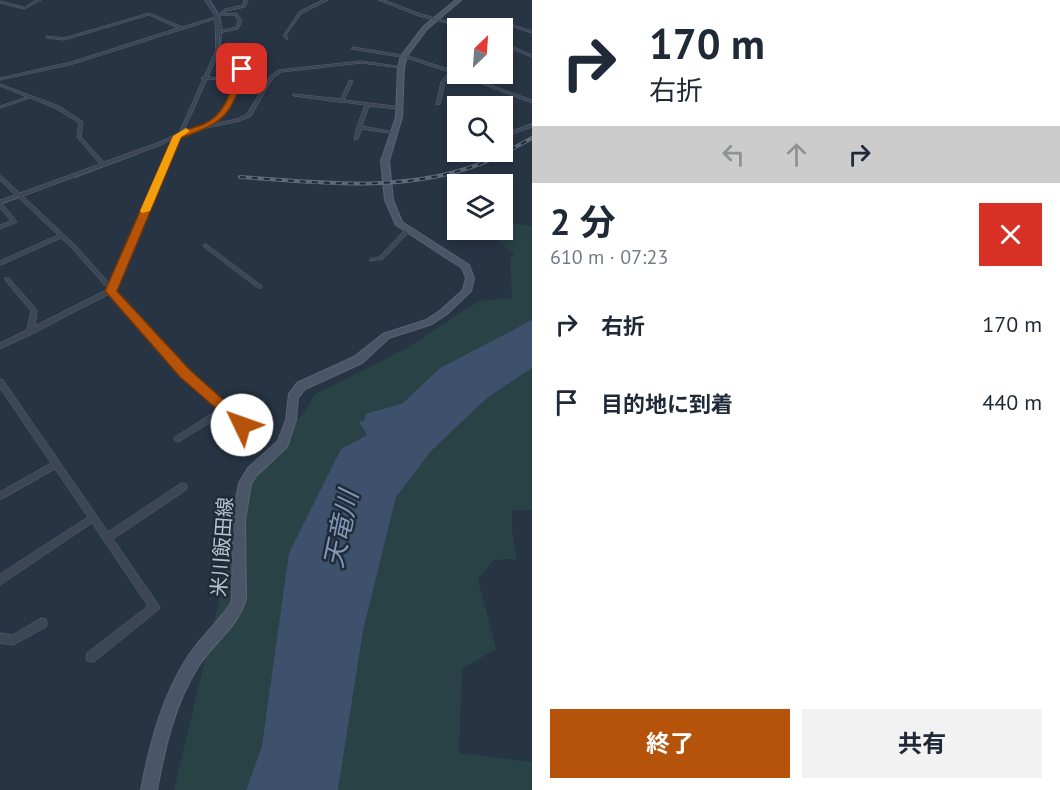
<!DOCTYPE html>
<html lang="ja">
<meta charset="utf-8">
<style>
:root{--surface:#fff;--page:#f2f2f3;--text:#1f2937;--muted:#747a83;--accent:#b45309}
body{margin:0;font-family:"PT Sans","Noto Sans JP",sans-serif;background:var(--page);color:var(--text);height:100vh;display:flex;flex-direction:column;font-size:22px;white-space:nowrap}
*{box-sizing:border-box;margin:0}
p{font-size:20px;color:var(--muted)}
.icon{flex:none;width:33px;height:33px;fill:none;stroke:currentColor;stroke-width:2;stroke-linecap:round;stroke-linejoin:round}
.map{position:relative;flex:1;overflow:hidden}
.details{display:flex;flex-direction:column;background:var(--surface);width:528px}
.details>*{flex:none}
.banner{background:#fff;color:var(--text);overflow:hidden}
.needle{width:39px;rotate:25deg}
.fabs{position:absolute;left:447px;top:18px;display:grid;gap:12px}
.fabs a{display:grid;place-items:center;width:66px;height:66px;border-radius:0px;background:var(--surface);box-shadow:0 3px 9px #0003;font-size:30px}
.pin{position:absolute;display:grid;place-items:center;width:51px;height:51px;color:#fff;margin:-26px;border-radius:12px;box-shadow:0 3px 9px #0006}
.me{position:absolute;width:66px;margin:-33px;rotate:312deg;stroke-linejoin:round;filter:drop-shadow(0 0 4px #0008)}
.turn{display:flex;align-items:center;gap:21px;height:126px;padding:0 18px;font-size:27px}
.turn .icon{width:78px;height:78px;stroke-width:2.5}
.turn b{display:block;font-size:42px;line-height:51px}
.lanes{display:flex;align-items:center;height:57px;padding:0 18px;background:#0003;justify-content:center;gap:30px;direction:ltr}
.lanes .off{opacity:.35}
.round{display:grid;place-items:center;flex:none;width:63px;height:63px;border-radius:0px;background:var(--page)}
.headline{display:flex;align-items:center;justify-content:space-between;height:102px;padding:0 18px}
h1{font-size:36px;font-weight:700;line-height:45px}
.action{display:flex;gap:12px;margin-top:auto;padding:12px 18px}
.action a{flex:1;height:69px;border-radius:0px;background:var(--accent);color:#fff;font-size:24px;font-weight:700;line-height:69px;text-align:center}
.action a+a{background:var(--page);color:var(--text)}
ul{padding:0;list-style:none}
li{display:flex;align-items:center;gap:18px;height:78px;padding:0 18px}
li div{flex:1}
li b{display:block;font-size:22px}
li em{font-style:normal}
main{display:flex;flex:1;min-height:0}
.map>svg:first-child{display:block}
.green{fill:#294245}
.water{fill:#3d516d}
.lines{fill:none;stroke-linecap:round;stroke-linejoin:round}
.stream-far1{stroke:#3d516d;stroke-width:1.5}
.stream{stroke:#3d516d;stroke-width:2}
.street-casing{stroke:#5a6471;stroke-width:1}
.secondary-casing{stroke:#5a6471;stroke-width:2}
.street{fill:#3c4654;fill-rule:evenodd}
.secondary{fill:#4a5567;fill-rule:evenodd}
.rail-casing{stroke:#5e6a7a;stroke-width:4}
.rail{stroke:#202b39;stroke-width:2;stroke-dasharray:6;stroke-linecap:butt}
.route{fill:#b45309;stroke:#753606;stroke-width:1.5}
.slow{fill:#f59e0b}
.labels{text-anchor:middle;stroke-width:5;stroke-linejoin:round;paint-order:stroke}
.street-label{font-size:20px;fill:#b9c1cd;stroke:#202b39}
.near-water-label{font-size:26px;font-style:italic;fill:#8197b4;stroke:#202b39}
</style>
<main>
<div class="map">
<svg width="532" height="790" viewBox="0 0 532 790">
<rect width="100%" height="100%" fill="#273444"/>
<path class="green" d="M503 221 532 227V320L440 368 403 403 369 415 359 422 367 435 341 449 262 746 246 790H174L221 593 225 504 305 411 314 395 407 348 478 301 512 298 510 258 515 254 494 238 464 233 463 230H502Z
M532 368V510H512V531L517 559 494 560 478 579 496 649 462 669 459 753 532 762V790H338L363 631 396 497 432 450 487 398Z"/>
<path class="water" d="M532 320V368L487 398 432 450 396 497 363 631 338 790H246L262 746 289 553 341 449 367 435 359 422 364 420 366 414 403 403 440 368Z"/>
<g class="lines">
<path class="stream-far1" d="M210 0 219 15
M220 17 222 30
M219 51 222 32"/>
<path class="stream" d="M191 114 199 95
M75 177 136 154
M3 203 17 198"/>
<defs>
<path id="street" d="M37 0H41L24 9 0 3V1L24 7Z
M205 0H209L218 15 225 9 243 5 244 0H248L245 7 227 11 223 14 237 13 242 21 238 29 219 33 220 50 208 77 221 78 225 68 227 67 242 68 244 69 231 105 213 124 237 119 247 114 270 76 279 70 361 61 403 67 401 68 361 63 281 72 273 78 251 116 240 121 187 132 182 134 114 289 188 372 228 407 246 425 245 427 242 428 239 427 224 414 178 442 175 441 174 439 175 437 219 409 182 376 111 293 32 334 0 349V343L27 330 31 311 5 280V278H9L36 309 37 311 35 326 108 289 72 248 61 238 3 264 0 265V261L58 235 18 197 2 203 17 222 0 229V225L11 221 0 208V200L15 195 0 180V175L20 193 100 164 77 137 79 123 55 108 30 98 0 108V106L27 97 0 86V84L59 106 83 122 81 137 104 162 157 143 179 133 203 79 201 78 204 77 216 50 215 19 73 64 0 80V78L71 62 178 28 149 15 64 40 47 38 46 36 64 38 149 13 182 27 215 17ZM221 15H235L238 21 236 27 219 31V17ZM228 69 240 70 227 105 208 123V125L184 130 207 79 223 80ZM176 137 110 284 76 246 23 196 161 145Z
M323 0H328L301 14 286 35 288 39H286L283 36 299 12Z
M379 0H384L421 14 471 28H467L419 16Z
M498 20 532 31V33L498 22 482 28H478Z
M502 42 532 55V57L502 45Z
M353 47 408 56 458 72V74H460L532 100V103L453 73 445 82 440 104 436 105 441 82 449 72 407 58 352 49Z
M350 80 353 81 344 100 402 107V108L400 109 369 106 362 126 394 132H396V134L362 129 358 139 354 140 357 127 365 105 343 102 341 103 339 102 294 96 292 95 294 94 340 99Z
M532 124V127L502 138V135Z
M408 228 410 229V231L383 259 370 261V259L379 257 406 229Z
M206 244 262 286V288H258L204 247 203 246Z
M0 379 3 380 108 532 180 484 183 483 186 484 187 487 186 490 113 539 160 607 158 610 95 661 91 662 87 661 86 657 87 653 148 606 92 523 0 585V574L88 517 55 469 0 500V492L51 463 0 388Z
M42 618 46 619 47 623 46 627 13 645 0 643V633L12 635Z"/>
<path id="secondary" d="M456 0H461L427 29 407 56 404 67 402 117 389 161 393 200 402 222 469 265 474 278 471 291 447 314 432 324 389 338 362 363 305 389 298 398 296 420 287 447 256 476 251 484 245 520 246 599C238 627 213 643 198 667 174 705 165 747 157 790H141C150 743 162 696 189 655 201 637 217 623 230 605L232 599 233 520 239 483 248 468 278 441 286 420 289 394 297 383 354 357 383 334 426 320 441 310 463 290 466 278 462 268 396 225 385 200 381 161 396 117 398 67 401 56 423 27Z"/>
</defs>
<use href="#street" class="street-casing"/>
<use href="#secondary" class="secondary-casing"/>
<use href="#street" class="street"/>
<use href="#secondary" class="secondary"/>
<defs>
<path id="rail" d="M240 177C314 182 393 192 465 169 489 162 510 150 532 138"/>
</defs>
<use href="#rail" class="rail-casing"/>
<use href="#rail" class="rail"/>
</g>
<path class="route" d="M242 67 246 69C230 115 228 121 181 138L117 291 190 370 247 421V429L242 431 180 377 105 291 173 136C182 130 194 128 204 124 226 114 231 90 238 69Z"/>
<path class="slow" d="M186 128 190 131 181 137 150 211 142 213 140 211 173 136Z"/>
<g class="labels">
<g class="street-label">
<text transform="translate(222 547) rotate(-86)" y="7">米川飯田線</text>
</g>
<g class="near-water-label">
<text transform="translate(341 529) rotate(-78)" y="9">天竜川</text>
</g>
</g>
</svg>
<div class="fabs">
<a><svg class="needle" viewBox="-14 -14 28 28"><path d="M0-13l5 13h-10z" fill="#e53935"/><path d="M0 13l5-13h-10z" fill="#747a83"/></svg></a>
<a><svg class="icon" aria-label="search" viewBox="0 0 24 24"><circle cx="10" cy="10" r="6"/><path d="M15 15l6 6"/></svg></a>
<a><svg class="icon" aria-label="layers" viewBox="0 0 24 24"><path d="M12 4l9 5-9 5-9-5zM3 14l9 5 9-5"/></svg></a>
</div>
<div class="pin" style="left:242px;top:69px;background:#d93025"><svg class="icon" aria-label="arrive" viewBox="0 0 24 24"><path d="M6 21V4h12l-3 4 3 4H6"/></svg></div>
<svg class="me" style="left:242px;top:425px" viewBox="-20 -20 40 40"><circle r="19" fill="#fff"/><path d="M0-13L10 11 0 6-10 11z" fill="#b45309"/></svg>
</div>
<section class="details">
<div class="banner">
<div class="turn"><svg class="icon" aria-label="right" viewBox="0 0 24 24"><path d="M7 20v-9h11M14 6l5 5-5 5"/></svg><div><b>170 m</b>右折</div></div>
<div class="lanes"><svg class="icon off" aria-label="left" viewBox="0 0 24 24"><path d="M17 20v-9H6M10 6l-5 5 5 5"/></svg><svg class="icon off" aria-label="ahead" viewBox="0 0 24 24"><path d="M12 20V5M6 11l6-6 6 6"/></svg><svg class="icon" aria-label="right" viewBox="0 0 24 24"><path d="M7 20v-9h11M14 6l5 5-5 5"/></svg></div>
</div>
<div class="headline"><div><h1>2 分</h1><p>610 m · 07:23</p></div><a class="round" style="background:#d93025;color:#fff"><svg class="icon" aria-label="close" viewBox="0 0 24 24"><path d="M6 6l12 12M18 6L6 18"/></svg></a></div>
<ul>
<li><svg class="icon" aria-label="right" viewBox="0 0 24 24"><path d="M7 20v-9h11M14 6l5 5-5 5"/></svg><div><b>右折</b></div><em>170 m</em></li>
<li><svg class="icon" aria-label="arrive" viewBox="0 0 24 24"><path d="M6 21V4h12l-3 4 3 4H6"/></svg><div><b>目的地に到着</b></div><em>440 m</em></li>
</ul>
<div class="action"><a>終了</a><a>共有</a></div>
</section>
</main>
